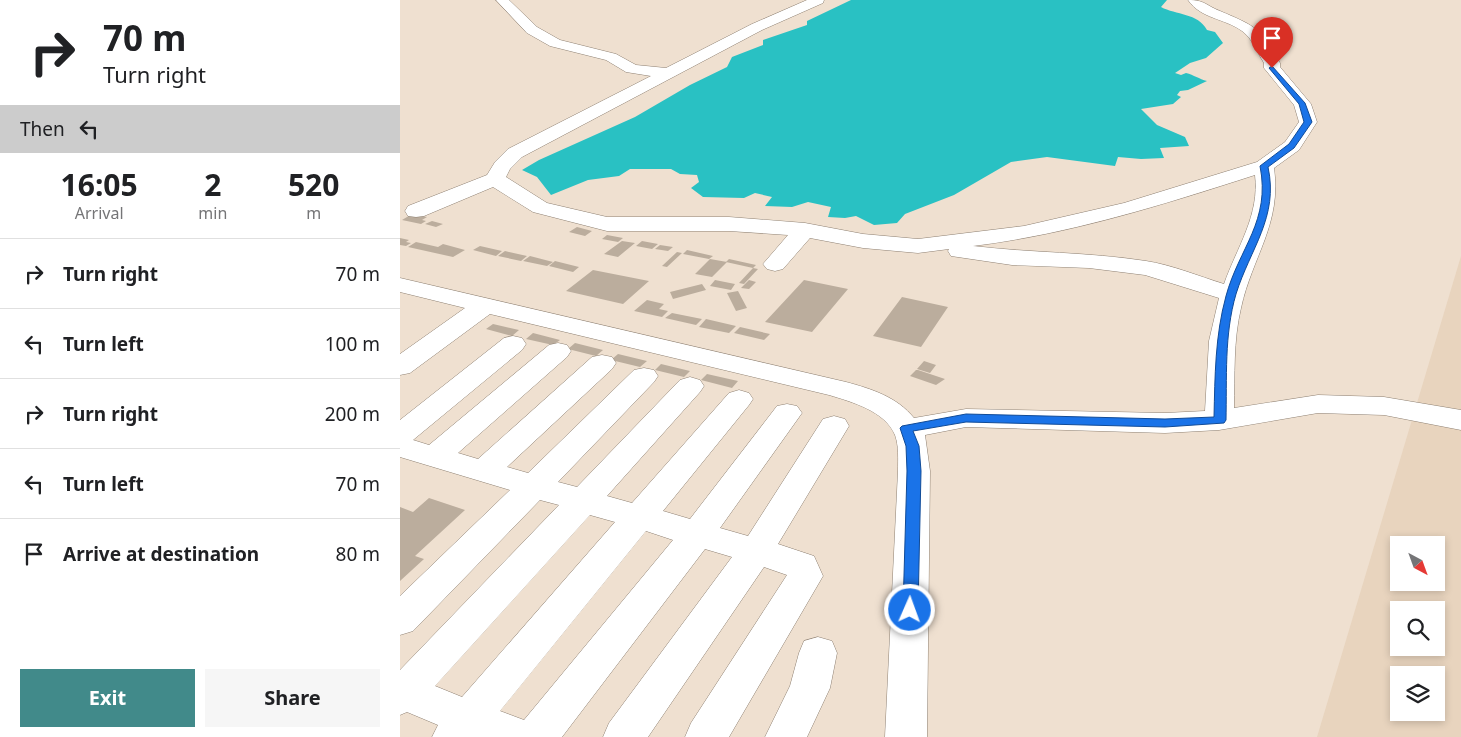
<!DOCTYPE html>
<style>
:root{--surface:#fff;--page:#f6f6f6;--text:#202124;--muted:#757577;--line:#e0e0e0;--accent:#418a8a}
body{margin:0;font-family:"Noto Sans",sans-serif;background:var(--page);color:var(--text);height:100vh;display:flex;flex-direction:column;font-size:19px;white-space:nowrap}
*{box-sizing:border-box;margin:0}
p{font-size:16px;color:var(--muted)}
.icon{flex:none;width:28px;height:28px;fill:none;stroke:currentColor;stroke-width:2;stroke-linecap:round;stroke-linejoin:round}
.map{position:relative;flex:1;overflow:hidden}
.side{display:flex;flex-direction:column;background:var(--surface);width:400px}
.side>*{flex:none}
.top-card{background:#fff;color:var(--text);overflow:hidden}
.needle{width:32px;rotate:139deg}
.fabs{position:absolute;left:990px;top:536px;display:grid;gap:10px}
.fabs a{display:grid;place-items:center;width:55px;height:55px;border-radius:0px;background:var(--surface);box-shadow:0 2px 8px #0003;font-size:25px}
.pin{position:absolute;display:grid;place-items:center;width:42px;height:42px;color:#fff;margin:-51px -21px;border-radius:50% 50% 50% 0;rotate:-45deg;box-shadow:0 0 5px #0007}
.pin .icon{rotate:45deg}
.me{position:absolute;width:55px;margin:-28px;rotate:2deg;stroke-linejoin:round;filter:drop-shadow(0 0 4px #0008)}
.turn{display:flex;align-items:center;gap:18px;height:105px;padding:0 20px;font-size:22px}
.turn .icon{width:65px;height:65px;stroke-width:2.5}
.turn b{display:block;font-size:35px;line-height:42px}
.then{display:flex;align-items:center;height:48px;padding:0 20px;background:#0003;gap:10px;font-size:19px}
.eta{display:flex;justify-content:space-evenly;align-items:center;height:85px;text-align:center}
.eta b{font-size:30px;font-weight:700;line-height:35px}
.primary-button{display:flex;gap:10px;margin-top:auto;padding:10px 20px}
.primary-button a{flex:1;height:58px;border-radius:0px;background:var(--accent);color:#fff;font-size:20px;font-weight:700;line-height:58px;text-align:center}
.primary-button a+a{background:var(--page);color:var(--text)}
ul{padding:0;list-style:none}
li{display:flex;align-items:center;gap:15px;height:70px;padding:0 20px;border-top:1px solid var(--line)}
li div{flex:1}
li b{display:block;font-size:19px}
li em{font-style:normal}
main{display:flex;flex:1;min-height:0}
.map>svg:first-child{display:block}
.built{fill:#e8d4be;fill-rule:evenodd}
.water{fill:#29c1c3}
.building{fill:#bbad9d}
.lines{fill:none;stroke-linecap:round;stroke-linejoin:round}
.minor-casing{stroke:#8e8072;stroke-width:1}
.minor{fill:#fff;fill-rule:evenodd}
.route{fill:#1a73e8;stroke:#114b97}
</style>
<main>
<section class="side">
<div class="top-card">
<div class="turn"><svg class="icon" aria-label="right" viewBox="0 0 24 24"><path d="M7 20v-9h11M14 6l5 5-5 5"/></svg><div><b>70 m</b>Turn right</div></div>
<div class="then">Then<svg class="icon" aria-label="left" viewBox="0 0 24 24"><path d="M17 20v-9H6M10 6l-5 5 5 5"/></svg></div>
</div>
<div class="eta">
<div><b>16:05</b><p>Arrival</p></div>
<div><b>2</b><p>min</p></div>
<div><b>520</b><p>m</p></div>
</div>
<ul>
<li><svg class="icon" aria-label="right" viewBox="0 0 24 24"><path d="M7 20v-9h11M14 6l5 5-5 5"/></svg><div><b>Turn right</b></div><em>70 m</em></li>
<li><svg class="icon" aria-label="left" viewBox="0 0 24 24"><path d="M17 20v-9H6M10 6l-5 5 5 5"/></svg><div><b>Turn left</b></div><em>100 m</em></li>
<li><svg class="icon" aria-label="right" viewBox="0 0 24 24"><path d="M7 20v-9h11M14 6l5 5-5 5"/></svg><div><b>Turn right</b></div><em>200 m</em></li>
<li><svg class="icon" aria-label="left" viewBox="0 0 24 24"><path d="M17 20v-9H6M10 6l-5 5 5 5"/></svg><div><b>Turn left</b></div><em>70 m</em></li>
<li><svg class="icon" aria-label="arrive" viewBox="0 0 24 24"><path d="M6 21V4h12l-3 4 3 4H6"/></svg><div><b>Arrive at destination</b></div><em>80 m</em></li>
</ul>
<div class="primary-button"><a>Exit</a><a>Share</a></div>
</section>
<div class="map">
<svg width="1061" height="737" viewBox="0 0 1061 737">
<rect width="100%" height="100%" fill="#efe0d0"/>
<path class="built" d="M1061 256V737H917ZM999 545H1036V582H999ZM999 610H1036V648H999ZM999 675H1036V712H999Z"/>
<path class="water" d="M451 0H767L761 7C776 15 798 13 807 30L815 32 823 43 806 58 790 63 775 73 781 75 786 73C794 75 799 79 807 81L788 90 780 91 777 95 781 97 773 104 741 109 757 125 785 137 789 146 760 148 764 158 741 159 718 157 715 166 647 157 611 162 554 195 505 214 497 223 474 225 456 216 445 218 428 217 431 207 408 202 392 207 365 206 372 197 355 193 344 198 303 197 291 188 299 182 297 175 280 174 271 169H230L219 176 188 180 151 195 137 177 122 170 139 160 235 117 290 85 327 67 332 57 363 45V40L407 25V21Z"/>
<path class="building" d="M12 214 27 217 22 220 26 221 21 224 2 220Z
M32 221 43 224 36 227 25 224Z
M177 227 192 231 185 236 169 232Z
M207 235 223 238 218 242 202 239Z
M0 238 9 240 6 242 11 243 6 246 0 245Z
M222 241 235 243 218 257 204 254Z
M242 241 258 244 252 249 236 246Z
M16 242 38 247 43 244 65 250 53 257 8 247Z
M260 245 273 247 268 251 255 249Z
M80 246 102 251 96 256 73 250Z
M287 250 313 256 309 259 283 254Z
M105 251 127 256 121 261 98 256Z
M277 252 282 253 267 267 262 266Z
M130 256 153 262 147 266 123 261Z
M310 259 327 262 312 277 295 274Z
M329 259 356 265 353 268 326 262Z
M155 261 179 267 173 272 149 266Z
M353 268 358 269 344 284 339 283Z
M193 270 249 281 223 304 166 291Z
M315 280 335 284 331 290 310 286Z
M349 280 356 282 349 289 341 288Z
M404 280 448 289 412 332 365 322Z
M302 284 306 290 273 299 270 292Z
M338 291 347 308 336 311 327 293Z
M502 297 548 307 521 347 473 336Z
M247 300 264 304 259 309 268 311 262 317 234 311Z
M272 313 302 319 296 325 265 318Z
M306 319 336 326 329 333 299 327Z
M93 324 119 330 112 336 86 329Z
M340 327 370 334 364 340 334 333Z
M133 333 160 340 153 345 126 339Z
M175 343 203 350 196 356 168 349Z
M218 354 247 361 240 367 211 360Z
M524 361 536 365 530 373 517 369Z
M261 364 290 371 284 377 255 370Z
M516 370H518L545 379 536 385 510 376Z
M307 374 338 381 332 388 301 380Z
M29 498 65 510 15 556 24 559 0 581V507L13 512Z"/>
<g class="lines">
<defs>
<path id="minor" d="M96 0H109L137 27 160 40 216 54 236 65 266 68 352 24 407 0H424L423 3 362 30 122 157 110 169 106 177 147 203 207 217H329L405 223 463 234 518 239 624 226 724 203 857 162 885 142 899 122 894 105 864 68V63C857 52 853 39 842 31 824 18 801 19 788 0 805 0 805 5 820 11 860 28 857 27 880 63V67L911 104 917 122 899 150 874 168C882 224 852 257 841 308 833 341 835 375 834 408L918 395 984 397 1061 410V430L984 415 918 413 819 430 765 433 566 427 525 435 530 471 527 737H485L498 471C498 459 499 446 495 435 485 411 452 402 429 395L90 314 10 373 0 375V354L65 308 0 292V278L446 382C472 389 497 397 514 418L566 409 765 413 805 411 809 341 819 298 745 275 689 268 612 265 551 256 548 251 549 249 518 253 463 248 410 238 383 269 375 271 367 269 363 264 388 235 329 231H207L133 212 93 187 24 216 16 217 8 216 5 211 8 206 87 175 95 162 108 149 251 76 226 72 206 60 150 46 127 33ZM855 175C860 215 837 247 824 284 798 276 772 265 746 261 688 252 631 253 573 246 670 234 762 205 855 175Z
M113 336 122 338 126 344 122 350 13 440 29 445 149 345 158 343 167 345 171 351 167 357 58 453 78 459 192 357 202 355 212 357 216 363 212 369 107 467 128 473 234 370 244 368 254 370 258 376 254 382 158 482 177 487 280 380 290 377 300 380 304 386 300 392 207 496 232 503 329 393 339 390 349 393 353 399 349 405 263 511 290 519 377 406 387 404 397 406 402 413 320 528 348 536 423 419 434 416 445 419 449 426 378 544 414 556 423 576 329 737H285L291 723 387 575 364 567 248 737H203L209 723 332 557 305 549 162 737H32L38 725 7 712 0 715V670L159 505 140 500 13 631 0 635V596L110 490 0 457V420L104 338ZM190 515 215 522 62 697 35 686ZM246 531 273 540 124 720 100 711Z
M418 637 432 641 437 653 430 688 407 737H365L390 686 399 653 404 641Z"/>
</defs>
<use href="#minor" class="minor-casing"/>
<use href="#minor" class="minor"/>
</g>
<path class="route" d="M872 66 905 103 912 122 894 148 868 167C879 217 850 249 836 294 824 335 827 378 826 420L824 423 765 427 566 422 513 431 519 446 521 471 518 610 516 614 510 616 505 614 503 610 507 471 506 446 500 428 502 426 566 414 765 419 814 417C815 376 815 336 826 296 839 248 871 221 860 166L889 144 904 122 899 104 869 68Z"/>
</svg>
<div class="fabs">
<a><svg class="needle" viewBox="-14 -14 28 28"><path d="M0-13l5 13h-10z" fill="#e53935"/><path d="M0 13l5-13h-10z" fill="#757577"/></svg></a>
<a><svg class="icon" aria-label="search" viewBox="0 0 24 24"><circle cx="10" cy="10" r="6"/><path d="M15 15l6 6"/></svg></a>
<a><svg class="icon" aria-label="layers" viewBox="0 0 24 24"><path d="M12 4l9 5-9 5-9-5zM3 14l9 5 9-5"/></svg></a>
</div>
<div class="pin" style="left:872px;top:68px;background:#d93025"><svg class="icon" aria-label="arrive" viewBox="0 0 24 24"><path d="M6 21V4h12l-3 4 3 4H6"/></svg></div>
<svg class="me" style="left:510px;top:610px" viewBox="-20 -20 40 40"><circle r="17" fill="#1a73e8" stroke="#fff" stroke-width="3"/><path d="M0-11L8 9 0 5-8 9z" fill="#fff"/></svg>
</div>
</main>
